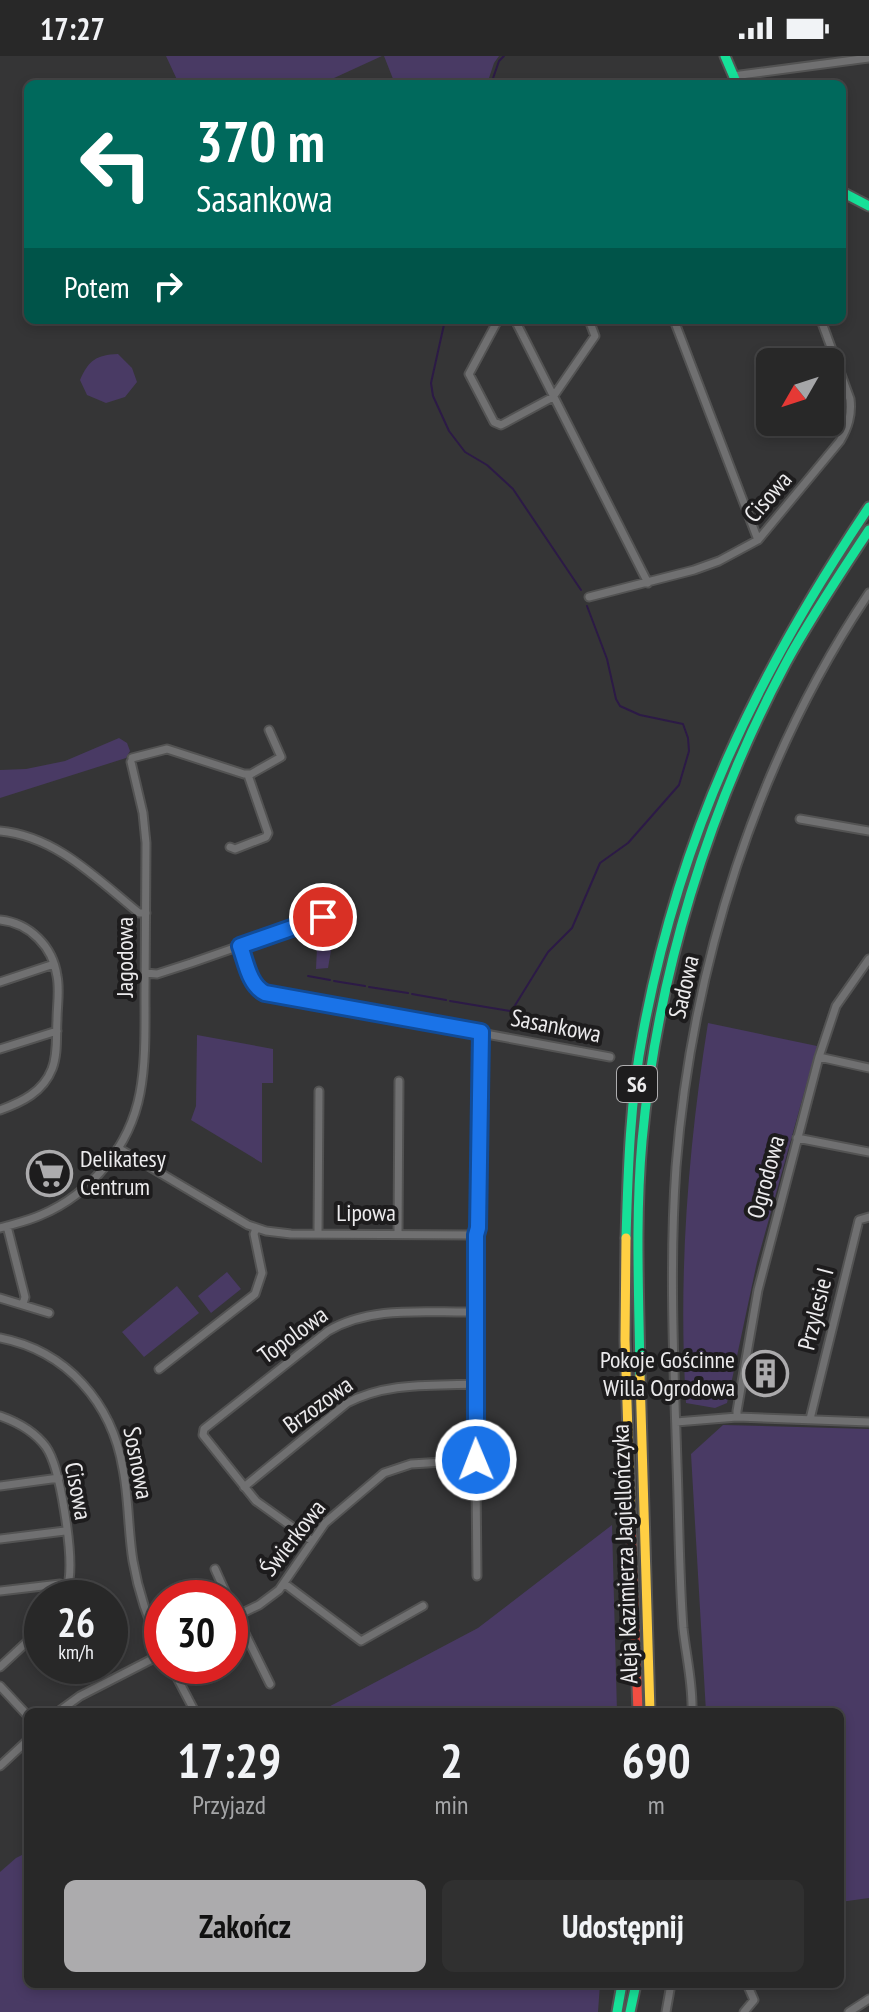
<!DOCTYPE html>
<html lang="pl">
<meta charset="utf-8">
<style>
:root{--surface:#282828;--page:#303030;--text:#f1f3f6;--muted:#a5a6a8;--line:#444445;--accent:#acabad}
body{margin:0;font-family:"PT Sans Narrow",sans-serif;background:var(--page);color:var(--text);height:100vh;display:flex;flex-direction:column;font-size:30px;white-space:nowrap}
*{box-sizing:border-box;margin:0}
p{font-size:26px;color:var(--muted)}
.icon{flex:none;width:44px;height:44px;fill:none;stroke:currentColor;stroke-width:2;stroke-linecap:round;stroke-linejoin:round}
.map{position:relative;flex:1;overflow:hidden}
.sheet{position:absolute;left:24px;top:1652px;width:820px;height:280px;display:flex;flex-direction:column;background:var(--surface);border-radius:12px;box-shadow:0 4px 12px #0003,0 0 0 2px var(--line)}
.sheet>*{flex:none}
.top-card{position:absolute;left:24px;top:24px;width:822px;height:244px;border-radius:12px;box-shadow:0 4px 12px #0003,0 0 0 2px var(--line);background:#00695c;color:#fff;overflow:hidden}
.needle{width:52px;rotate:231deg}
.tools{position:absolute;left:756px;top:292px;display:grid;gap:16px}
.tools a{display:grid;place-items:center;width:88px;height:88px;border-radius:12px;background:var(--surface);box-shadow:0 4px 12px #0003,0 0 0 2px var(--line);font-size:40px}
.speed{position:absolute;left:24px;top:1524px;display:flex;gap:16px;font-size:40px;font-weight:700;text-align:center}
.speed>*{display:grid;place-content:center;width:104px;height:104px;border-radius:50%;background:var(--surface);box-shadow:0 4px 12px #0003,0 0 0 2px var(--line);line-height:1}
.speed small{font-size:20px;font-weight:400}
.speed .limit{border:12px solid #d22;background:#fff;color:#111}
.pin{position:absolute;display:grid;place-items:center;width:68px;height:68px;color:#fff;margin:-34px;border:4px solid #fff;border-radius:50%;box-shadow:0 2px 8px #0007}
.me{position:absolute;width:88px;margin:-44px;rotate:359deg;stroke-linejoin:round;filter:drop-shadow(0 0 6px #0008)}
.turn{display:flex;align-items:center;gap:28px;height:168px;padding:0 40px;font-size:36px}
.turn .icon{width:104px;height:104px;stroke-width:2.5}
.turn b{display:block;font-size:56px;line-height:68px}
.then{display:flex;align-items:center;height:76px;padding:0 40px;background:#0003;gap:16px;font-size:30px}
.eta{display:flex;justify-content:space-evenly;align-items:center;height:136px;text-align:center}
.eta b{font-size:48px;font-weight:700;line-height:56px}
.cta{display:flex;gap:16px;margin-top:auto;padding:16px 40px}
.cta a{flex:1;height:92px;border-radius:12px;background:var(--accent);color:#111;font-size:32px;font-weight:700;line-height:92px;text-align:center}
.cta a+a{background:var(--page);color:var(--text)}
.status{display:flex;justify-content:space-between;align-items:center;height:56px;padding:0 40px;background:var(--surface);direction:ltr}
.status svg{height:22px;fill:currentColor}
.map>svg:first-child{display:block}
.green{fill:#493a64}
.lines{fill:none;stroke-linecap:round;stroke-linejoin:round}
.stream{stroke:#2c1a46;stroke-width:2}
.street-casing{stroke:#535353;stroke-width:11}
.fast-casing{stroke:#535353;stroke-width:13}
.slow-casing{stroke:#535353;stroke-width:13}
.jam-casing{stroke:#535353;stroke-width:13}
.street{stroke:#707071;stroke-width:7}
.fast{stroke:#16e098;stroke-width:9}
.slow{stroke:#ffcf43;stroke-width:9}
.jam{stroke:#f24e42;stroke-width:9}
.route-casing{stroke:#114b97;stroke-width:20}
.route{stroke:#1a73e8;stroke-width:14}
.labels{text-anchor:middle;stroke-width:8;stroke-linejoin:round;paint-order:stroke}
.shield{fill:#1d1c1d;stroke:#aeadaf;stroke-width:2}
.shield-label{font-size:22px;font-weight:bold;fill:#ecebed}
.street-label{font-size:24px;fill:#ecebed;stroke:#1d1c1d}
.poi-label{font-size:24px;fill:#ecebed;stroke:#1d1c1d;text-anchor:start}
</style>
<div class="status"><b>17:27</b><svg viewBox="0 0 49 12"><path d="M0 12V9h3v3zM5 12V6h3v6zM10 12V3h3v9zM15 12V0h3v12zM26 1h20v11H26zM47 4h2v5h-2z"/></svg></div>
<div class="map">
<svg width="869" height="1956" viewBox="0 0 869 1956">
<rect width="100%" height="100%" fill="#353536"/>
<path class="green" d="M166 0H382L321 28H179Z
M384 0H499L494 7 487 28H395Z
M118 298 132 312 137 326 125 341 106 347 87 339 80 324C89 304 96 299 118 298Z
M119 682 127 687 130 695 126 702 0 742V714L26 713 65 705Z
M312 880 333 883 328 912 316 913 317 892Z
M708 967 817 990 757 1206 727 1347 715 1352 686 1347C678 1221 688 1092 708 967Z
M197 979 273 993V1027H262V1107L191 1064 196 1050Z
M227 1216 241 1233 211 1257 198 1240Z
M177 1230 199 1257 144 1301 122 1276Z
M723 1369 869 1373V1842L840 1846V1656H706L691 1398Z
M612 1469 617 1656H319L478 1572Z
M28 1796V1928H600L598 1956H0V1816L16 1802Z"/>
<g class="lines">
<path class="stream" d="M491 28 499 5 504 0
M445 264 431 327 433 340 449 375 465 396 487 409 513 433 581 534
M308 920 330 924
M334 925 365 930
M369 931 408 937
M412 938 446 944
M450 945 510 955 514 951 548 896 572 872 600 807 628 787 679 729 689 695 688 682 683 668 640 659 620 650 616 643 607 603 587 550"/>
<defs>
<path id="street" d="M733 20 869 2
M498 264 469 318 494 366 501 369 553 341 595 280 589 264
M515 264 648 527
M674 264 758 484
M589 541 694 514 719 505 758 484 840 385C848 371 852 359 850 343L821 264
M132 702 167 693 244 718H251L281 701 269 674
M800 763 869 775
M0 775C56 780 97 823 139 857H146
M230 791 235 793 266 781 268 777 248 719
M0 864C30 867 53 891 57 920 60 934 57 950 57 964 56 980 58 998 52 1013 43 1036 22 1046 0 1054
M240 890 254 928 265 937 610 1001
M869 903 836 950 819 1001 758 1234 737 1355V1361L869 1366
M145 917 157 918 191 907 323 861
M0 926 54 908
M0 993 57 975
M819 1001 869 1012
M797 1082 869 1096
M118 1092 248 1169 266 1175 291 1178 476 1179
M7 1170 25 1241 23 1248
M0 1172C13 1168 28 1165 41 1159 91 1138 130 1090 140 1037 146 1005 145 971 145 939 145 889 146 838 146 787L143 757 131 706
M318 1177 319 1035
M398 1177 399 1025
M0 1242 49 1257
M0 1282C67 1295 112 1347 123 1413 129 1443 128 1475 133 1505 138 1534 149 1567 162 1593
M159 1313 255 1238 262 1217 254 1178 256 1172
M0 1360C17 1366 35 1376 46 1391 61 1412 73 1498 69 1524 68 1530 65 1536 63 1542
M810 1363 859 1164 869 1161
M676 1366 737 1361
M0 1430 59 1422
M244 1431 347 1347C387 1326 430 1330 475 1328
M0 1483 65 1475
M312 1485 256 1445 203 1379 204 1373 328 1275C371 1249 427 1257 475 1256
M215 1513 228 1542
M477 1520 475 1328 481 976
M285 1528 361 1585 423 1550
M0 1535 60 1528 67 1530
M230 1547 270 1628
M230 1563 259 1549 279 1534 325 1467 384 1417 411 1408 476 1404
M171 1610 195 1656
M0 1611 42 1572
M0 1630 28 1660
M58 1656 80 1640 162 1598
M692 1656C693 1627 686 1600 683 1572 679 1518 679 1463 677 1408 674 1310 669 1210 676 1111 692 910 756 705 869 537
M0 1710 28 1684
M666 1956 671 1928
M744 1956 754 1944 747 1928
M849 1956 869 1943"/>
<path id="fast" d="M725 0 737 28
M842 136 869 150
M626 1182C628 1114 630 1044 643 977 680 777 757 618 869 451
M640 1320C639 1242 635 1163 642 1085 657 920 708 753 786 607 811 561 840 518 869 474
M617 1956 622 1928
M630 1956 636 1928"/>
<path id="slow" d="M626 1182 625 1284 631 1472
M640 1320 650 1656"/>
<path id="jam" d="M631 1472 638 1656"/>
</defs>
<use href="#street" class="street-casing"/>
<use href="#fast" class="fast-casing"/>
<use href="#slow" class="slow-casing"/>
<use href="#jam" class="jam-casing"/>
<use href="#street" class="street"/>
<use href="#fast" class="fast"/>
<use href="#slow" class="slow"/>
<use href="#jam" class="jam"/>
</g>
<g class="lines">
<defs>
<path id="route" d="M323 861 240 890C246 906 249 929 265 937L481 976 478 1172 476 1179V1404"/>
</defs>
<use href="#route" class="route-casing"/>
<use href="#route" class="route"/>
</g>
<defs>
<symbol id="supermarket-ring" viewBox="-11 -11 22 22"><circle r="9.5" fill="#1d1c1d" stroke="#acabad" stroke-width="1.5"/><path d="M-6-5.5h2.5l.6 2H6L4.5 2H-2.5L-4.4-4H-6ZM-1.5 3.2a1.3 1.3 0 1 0 .1 0ZM3 3.2a1.3 1.3 0 1 0 .1 0Z" fill="#acabad"/></symbol>
<symbol id="building-ring" viewBox="-11 -11 22 22"><circle r="9.5" fill="#1d1c1d" stroke="#acabad" stroke-width="1.5"/><path d="M-4-6H4V6H1V3H-1V6H-4ZM-2.5-4.3h1.7v1.8h-1.7ZM.8-4.3h1.7v1.8H.8ZM-2.5-1h1.7V.8h-1.7ZM.8-1h1.7V.8H.8Z" fill="#acabad"/></symbol>
</defs>
<g fill-rule="evenodd">
<use href="#supermarket-ring" x="24" y="1092" width="51" height="51"/>
<use href="#building-ring" x="740" y="1292" width="51" height="51"/>
</g>
<g class="labels">
<rect class="shield" x="617" y="1010" width="40" height="36" rx="6"/>
<g class="shield-label">
<text x="637" y="1036">S6</text>
</g>
<g class="street-label">
<text transform="translate(768 441) rotate(-49)" y="8">Cisowa</text>
<text transform="translate(125 901) rotate(-90)" y="8">Jagodowa</text>
<text transform="translate(684 931) rotate(-77)" y="8">Sadowa</text>
<text transform="translate(556 970) rotate(11)" y="8">Sasankowa</text>
<text transform="translate(766 1121) rotate(-75)" y="8">Ogrodowa</text>
<text x="366" y="1165">Lipowa</text>
<text transform="translate(816 1253) rotate(-76)" y="8">Przylesie I</text>
<text transform="translate(293 1279) rotate(-36)" y="8">Topolowa</text>
<text transform="translate(318 1349) rotate(-36)" y="8">Brzozowa</text>
<text transform="translate(138 1407) rotate(79)" y="8">Sosnowa</text>
<text transform="translate(78 1435) rotate(79)" y="8">Cisowa</text>
<text transform="translate(293 1482) rotate(-52)" y="8">Świerkowa</text>
<text transform="translate(625 1498) rotate(-92)" y="8">Aleja Kazimierza Jagiellończyka</text>
</g>
<g class="poi-label">
<text x="80" y="1111">Delikatesy<tspan x="80" dy="28">Centrum</tspan></text>
<text x="735" y="1312" text-anchor="end">Pokoje Gościnne<tspan x="735" dy="28">Willa Ogrodowa</tspan></text>
</g>
</g>
</svg>
<div class="tools">
<a><svg class="needle" viewBox="-14 -14 28 28"><path d="M0-13l5 13h-10z" fill="#e53935"/><path d="M0 13l5-13h-10z" fill="#a5a6a8"/></svg></a>
</div>
<div class="speed"><div>26<small>km/h</small></div><div class="limit">30</div></div>
<div class="pin" style="left:323px;top:861px;background:#d93025"><svg class="icon" aria-label="arrive" viewBox="0 0 24 24"><path d="M6 21V4h12l-3 4 3 4H6"/></svg></div>
<svg class="me" style="left:476px;top:1404px" viewBox="-20 -20 40 40"><circle r="17" fill="#1a73e8" stroke="#fff" stroke-width="3"/><path d="M0-11L8 9 0 5-8 9z" fill="#fff"/></svg>
<div class="top-card">
<div class="turn"><svg class="icon" aria-label="left" viewBox="0 0 24 24"><path d="M17 20v-9H6M10 6l-5 5 5 5"/></svg><div><b>370 m</b>Sasankowa</div></div>
<div class="then">Potem<svg class="icon" aria-label="right" viewBox="0 0 24 24"><path d="M7 20v-9h11M14 6l5 5-5 5"/></svg></div>
</div>
<section class="sheet">
<div class="eta">
<div><b>17:29</b><p>Przyjazd</p></div>
<div><b>2</b><p>min</p></div>
<div><b>690</b><p>m</p></div>
</div>
<div class="cta"><a>Zakończ</a><a>Udostępnij</a></div>
</section>
</div>
